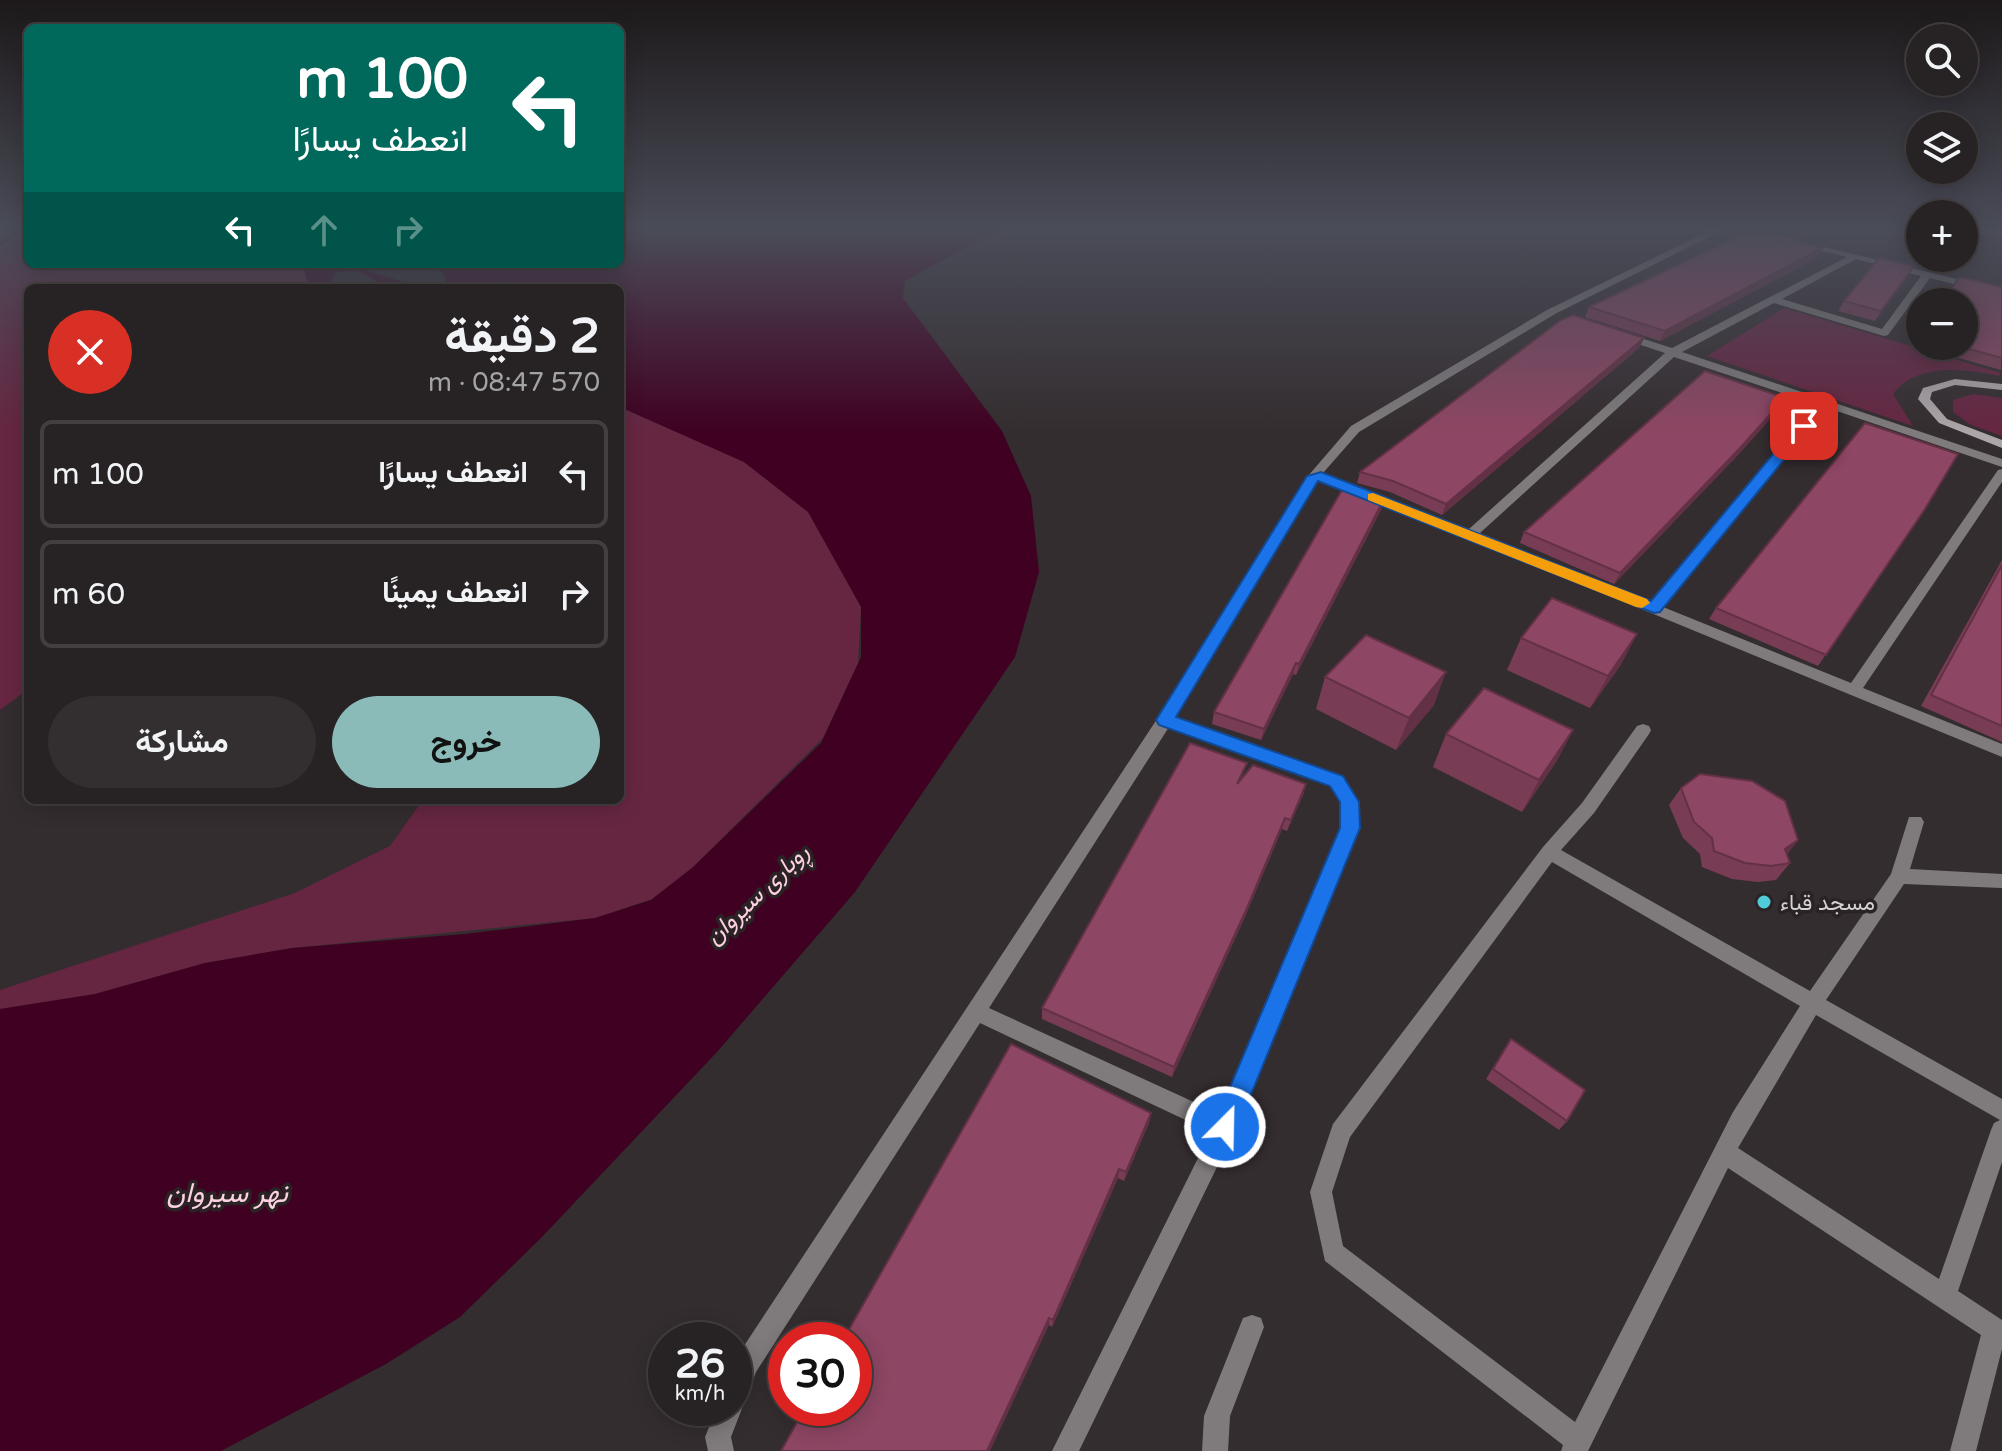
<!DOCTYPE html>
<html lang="ar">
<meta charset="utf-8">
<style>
:root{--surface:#272223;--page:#332f30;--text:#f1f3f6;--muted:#a4a4a6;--line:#433f41;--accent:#8bbbb9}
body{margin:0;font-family:"Varela Round",Vazirmatn,sans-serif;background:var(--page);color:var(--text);direction:rtl;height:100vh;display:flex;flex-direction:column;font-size:30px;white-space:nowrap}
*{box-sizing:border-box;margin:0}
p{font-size:26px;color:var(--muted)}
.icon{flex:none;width:44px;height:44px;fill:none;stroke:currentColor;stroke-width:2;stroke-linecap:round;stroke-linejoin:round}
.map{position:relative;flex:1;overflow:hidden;direction:ltr}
.details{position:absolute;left:24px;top:284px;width:600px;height:520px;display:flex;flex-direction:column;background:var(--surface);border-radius:12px;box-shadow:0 4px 20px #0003,0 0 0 2px var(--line);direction:rtl}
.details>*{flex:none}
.top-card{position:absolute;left:24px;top:24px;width:600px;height:244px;border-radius:12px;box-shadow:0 4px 20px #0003,0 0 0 2px var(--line);direction:rtl;background:#00695c;color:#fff;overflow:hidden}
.buttons{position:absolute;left:1906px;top:24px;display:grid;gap:16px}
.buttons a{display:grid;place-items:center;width:72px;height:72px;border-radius:50%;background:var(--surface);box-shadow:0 4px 20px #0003,0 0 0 2px var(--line);font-size:40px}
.speed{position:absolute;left:648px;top:1322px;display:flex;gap:16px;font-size:40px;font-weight:700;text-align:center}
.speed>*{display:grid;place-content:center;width:104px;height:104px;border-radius:50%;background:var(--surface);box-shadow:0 4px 20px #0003,0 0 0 2px var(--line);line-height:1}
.speed small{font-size:20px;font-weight:400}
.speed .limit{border:12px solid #d22;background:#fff;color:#111}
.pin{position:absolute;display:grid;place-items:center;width:68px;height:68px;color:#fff;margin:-34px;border-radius:16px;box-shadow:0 4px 12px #0006}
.me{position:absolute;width:88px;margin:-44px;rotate:23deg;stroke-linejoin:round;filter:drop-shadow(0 0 6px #0008)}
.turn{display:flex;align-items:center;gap:28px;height:168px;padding:0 24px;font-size:36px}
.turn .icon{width:104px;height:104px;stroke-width:2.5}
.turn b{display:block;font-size:56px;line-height:68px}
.lanes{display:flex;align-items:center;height:76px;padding:0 24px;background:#0003;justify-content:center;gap:40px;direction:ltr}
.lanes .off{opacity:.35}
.round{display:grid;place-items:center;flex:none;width:84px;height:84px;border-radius:42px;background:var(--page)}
.overview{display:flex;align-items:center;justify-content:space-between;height:136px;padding:0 24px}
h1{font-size:48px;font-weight:700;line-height:60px}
.button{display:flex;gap:16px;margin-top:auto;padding:16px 24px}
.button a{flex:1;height:92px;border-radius:48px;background:var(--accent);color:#111;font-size:32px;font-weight:700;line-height:92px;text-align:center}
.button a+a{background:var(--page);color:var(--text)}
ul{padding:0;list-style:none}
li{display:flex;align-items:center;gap:24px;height:108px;margin:0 16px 12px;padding:0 8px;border:4px solid var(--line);border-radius:12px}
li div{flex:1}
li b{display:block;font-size:30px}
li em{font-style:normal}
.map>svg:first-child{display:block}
.green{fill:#662642}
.water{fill:#400021}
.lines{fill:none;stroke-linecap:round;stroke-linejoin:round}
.stream{stroke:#400021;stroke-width:5}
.street{fill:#7f7b7c;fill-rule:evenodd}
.secondary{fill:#ada6a8;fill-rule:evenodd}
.wall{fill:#793c55}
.shaded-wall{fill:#633145}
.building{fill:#8d4663;stroke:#633145;stroke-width:2}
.route{fill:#1a73e8;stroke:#114b97;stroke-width:2}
.slow{fill:#f59e0b}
.poi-dot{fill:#52cbd9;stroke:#2a2325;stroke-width:3}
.labels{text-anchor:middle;stroke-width:7;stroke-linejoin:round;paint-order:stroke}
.poi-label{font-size:22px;fill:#d6d1d3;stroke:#2a2325;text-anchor:start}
.water-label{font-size:24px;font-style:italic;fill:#fdd1e0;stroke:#2a2325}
.near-water-label{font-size:28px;font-style:italic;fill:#fdd1e0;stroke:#2a2325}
</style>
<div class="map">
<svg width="2002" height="1451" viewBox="0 0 2002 1451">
<rect width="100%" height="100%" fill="#342d2f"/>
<path class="green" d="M0 229H28V264H303L308 284 320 288H28V689L0 710Z
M1784 308 2001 373 1999 376C1964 368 1916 363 1893 394L1913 426 1707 356Z
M1973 394 2002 398V436L1971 425 1953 412V400Z
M620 407 744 462 809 513 861 607 858 663 823 738 692 868 652 899 595 918 292 948 205 963 95 994 0 1009V990L295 893 390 846 423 800H620Z"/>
<path class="water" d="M620 229H1000L905 281 903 298 1002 431 1031 496 1039 572 1015 657 855 892 717 1052 541 1238 460 1317 386 1364 221 1451H0V1009L95 994 205 963 292 948 464 934 595 918 651 900 692 868 821 743 861 657V607L808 512 744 462 620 407V288H443L447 284 443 273 438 270 392 264H620Z
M303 264H343L424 288H383C369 274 357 267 336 273L327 288H309Z"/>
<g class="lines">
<path class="stream" d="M0 244 20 229"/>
<path class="street" d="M1713 229H1725L1555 314 1359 432 1323 473 1469 529 1665 353 1620 338V334H1628L1672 348 1847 257 1799 245V241L2002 290V296L1930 278 1888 335 1884 336 1774 303 1682 352 2002 459V467L1825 407 1663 607 1851 683 1998 470 2002 469V482L1863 688 2002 744V757L1466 537 1318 480 1175 717 1343 777 1359 802V828L1233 1134 1079 1451H1052L1211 1132 980 1023 756 1372 731 1437 734 1451H708L705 1437 717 1408H734V1365L738 1355 1159 716 1308 476 1351 426 1547 310ZM1856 259 1921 276 1882 329 1782 299ZM1674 357 1815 404 1651 602 1480 533ZM1169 727 1331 785 1341 803V828L1220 1114 989 1008Z
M1741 229H1758L1777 235 1772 238Z
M1964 229H2002V236L1967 232Z
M1643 724 1649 726 1651 730 1649 734 1594 813 1561 850 1810 991 1891 874 1909 817H1921L1924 822 1910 869 2002 874V888L1904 884 1826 1000 2002 1099V1162L1958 1291 2002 1320V1349L1976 1451H1950L1981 1335 1728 1168 1588 1451H1561L1563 1445 1325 1261 1310 1192 1333 1124 1543 847 1582 803 1637 726ZM1552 862 1800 1006 1733 1112 1575 1422 1343 1246 1332 1192 1350 1137ZM1816 1015 2000 1120 1994 1123 1991 1130 1939 1279 1738 1148Z
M1252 1315 1261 1318 1264 1327 1230 1416 1228 1451H1202L1204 1416 1243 1318Z"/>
<path class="secondary" d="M1955 379 2002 384V390L1955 385 1932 392 1930 399 1947 419 2002 440V448L1939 423 1918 399 1923 388Z"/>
</g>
<path class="wall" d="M1822 248 1817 258 1660 341 1585 317 1589 307Z
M1908 276 1875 321 1838 311 1844 301Z
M2002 287 2001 370 1917 346 1920 340V346H1964Z
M1644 338 1639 348 1442 515 1390 492 1357 483 1360 472Z
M1785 398 1779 409 1735 458 1614 584 1520 543 1524 532Z
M1382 508 1296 675 1293 674 1261 740 1212 724 1214 712Z
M1925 509 1818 666 1709 619 1716 608Z
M2002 560V742L1921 706Z
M1637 634 1620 666 1590 708 1507 670 1521 638Z
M1325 677 1434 705 1396 750 1316 709Z
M1573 730 1556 762 1522 812 1433 767 1446 734Z
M1244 776 1306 784 1303 795 1287 831 1282 829 1244 919 1172 1077 1042 1019V1008Z
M1681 788 1798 840 1787 854 1790 863 1776 880 1758 882 1732 879 1702 867 1700 854 1683 838 1669 805Z
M1511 1039 1567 1121 1559 1130 1486 1079Z
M1151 1113 1149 1123 1124 1181 1118 1178 1052 1327 1049 1325 781 1451Z"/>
<path class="shaded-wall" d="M1822 248 1817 258 1660 341 1665 331Z
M1914 266 1908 276 1875 321 1881 311Z
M1644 338 1639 348 1442 515 1446 504Z
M1785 398 1779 409 1735 458 1614 584 1620 573Z
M1385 497 1382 508 1296 675 1299 664Z
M1637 634 1620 666 1590 708 1608 676Z
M1296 663 1293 674 1261 740 1264 729Z
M1446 672 1434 705 1396 750 1409 718Z
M1573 730 1556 762 1522 812 1539 780Z
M1306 784 1303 795 1287 831 1291 820Z
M1285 818 1282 829 1244 919 1172 1077 1174 1067Z
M1798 840 1785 857V849Z
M1151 1113 1149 1123 1124 1181 1126 1172Z
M1119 1169 1118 1178 1052 1327 1053 1320Z
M1049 1318V1325L990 1451H987Z"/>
<path class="building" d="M1754 229H1763L1822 248 1665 331 1589 307Z
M1879 258 1914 266 1881 311 1844 301Z
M1959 277 2002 287V358L1959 346H1964V302H1944Z
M1573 315 1644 338 1446 504 1393 481 1360 472 1561 320Z
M1705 371 1785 398 1741 447 1620 573 1524 532Z
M1865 423 1958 454 1925 509 1826 655 1716 608Z
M1346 483 1385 497 1299 664 1296 663 1264 729 1214 712Z
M2002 565V726L1931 695Z
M1552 598 1637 634 1608 676 1521 638Z
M1366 635 1446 672 1409 718 1325 677Z
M1484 688 1573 730 1539 780 1446 734Z
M1190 743 1247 763 1237 784 1253 765 1306 784 1291 820 1285 818 1247 908 1174 1067 1042 1008Z
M1700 774 1752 781 1785 801 1798 840 1785 849 1790 863 1771 866 1745 863 1714 851 1712 838 1694 822 1681 788Z
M1511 1039 1585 1090 1567 1121 1493 1069Z
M1011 1044 1151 1113 1126 1172 1119 1169 1053 1320 1049 1318 987 1451H781L805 1408H854V1340H843Z"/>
<linearGradient id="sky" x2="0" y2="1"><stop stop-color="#1d191a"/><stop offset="0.53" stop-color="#4a4c58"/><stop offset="1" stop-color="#4a4c58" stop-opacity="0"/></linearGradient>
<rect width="2002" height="432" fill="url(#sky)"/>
<path class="route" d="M1804 422 1811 426 1809 429 1660 612 1654 613 1318 481 1176 717 1343 776 1359 802 1360 828 1234 1136 1225 1139 1216 1136 1213 1127 1340 828V802L1330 786 1159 725 1156 720 1307 476 1321 472 1651 601 1799 423Z"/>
<path class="slow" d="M1373 493 1647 599 1650 603 1642 608 1636 607 1368 500V494Z"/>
<circle class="poi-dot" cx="1764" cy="902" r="8"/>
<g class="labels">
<g class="poi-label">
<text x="1780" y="910">مسجد قباء</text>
</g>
<g class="water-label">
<text transform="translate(757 894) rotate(-44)" y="8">ڕوباری سیروان</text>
</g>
<g class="near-water-label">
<text x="227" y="1202">نهر سیروان</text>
</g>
</g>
</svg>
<div class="buttons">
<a><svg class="icon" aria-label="search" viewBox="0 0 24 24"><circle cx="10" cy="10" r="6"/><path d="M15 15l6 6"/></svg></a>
<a><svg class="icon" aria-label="layers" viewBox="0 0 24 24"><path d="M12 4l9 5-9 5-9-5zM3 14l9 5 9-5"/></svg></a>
<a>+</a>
<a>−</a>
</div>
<div class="speed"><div>26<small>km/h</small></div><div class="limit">30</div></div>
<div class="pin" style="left:1804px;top:426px;background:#d93025"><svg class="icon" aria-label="arrive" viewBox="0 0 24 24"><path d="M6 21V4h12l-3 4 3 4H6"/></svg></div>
<svg class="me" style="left:1225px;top:1127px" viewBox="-20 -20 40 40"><circle r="17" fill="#1a73e8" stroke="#fff" stroke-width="3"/><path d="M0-11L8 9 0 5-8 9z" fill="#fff"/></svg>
<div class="top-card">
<div class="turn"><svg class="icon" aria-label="left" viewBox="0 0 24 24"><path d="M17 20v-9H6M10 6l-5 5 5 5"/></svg><div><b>100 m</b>انعطف يسارًا</div></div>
<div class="lanes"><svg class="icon" aria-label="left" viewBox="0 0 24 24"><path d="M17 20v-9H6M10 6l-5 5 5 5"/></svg><svg class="icon off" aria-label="ahead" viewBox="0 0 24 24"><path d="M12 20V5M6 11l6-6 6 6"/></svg><svg class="icon off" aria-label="right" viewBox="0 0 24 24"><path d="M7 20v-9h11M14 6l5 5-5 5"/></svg></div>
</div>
<section class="details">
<div class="overview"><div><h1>2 دقيقة</h1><p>570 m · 08:47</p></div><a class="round" style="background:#d93025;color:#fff"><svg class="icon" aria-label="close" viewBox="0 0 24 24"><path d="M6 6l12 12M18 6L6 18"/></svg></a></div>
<ul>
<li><svg class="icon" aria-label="left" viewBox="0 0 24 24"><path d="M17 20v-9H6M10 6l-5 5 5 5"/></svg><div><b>انعطف يسارًا</b></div><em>100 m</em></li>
<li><svg class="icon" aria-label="right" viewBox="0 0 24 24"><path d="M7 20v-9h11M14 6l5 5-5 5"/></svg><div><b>انعطف يمينًا</b></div><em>60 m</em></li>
</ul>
<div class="button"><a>خروج</a><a>مشاركة</a></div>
</section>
</div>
